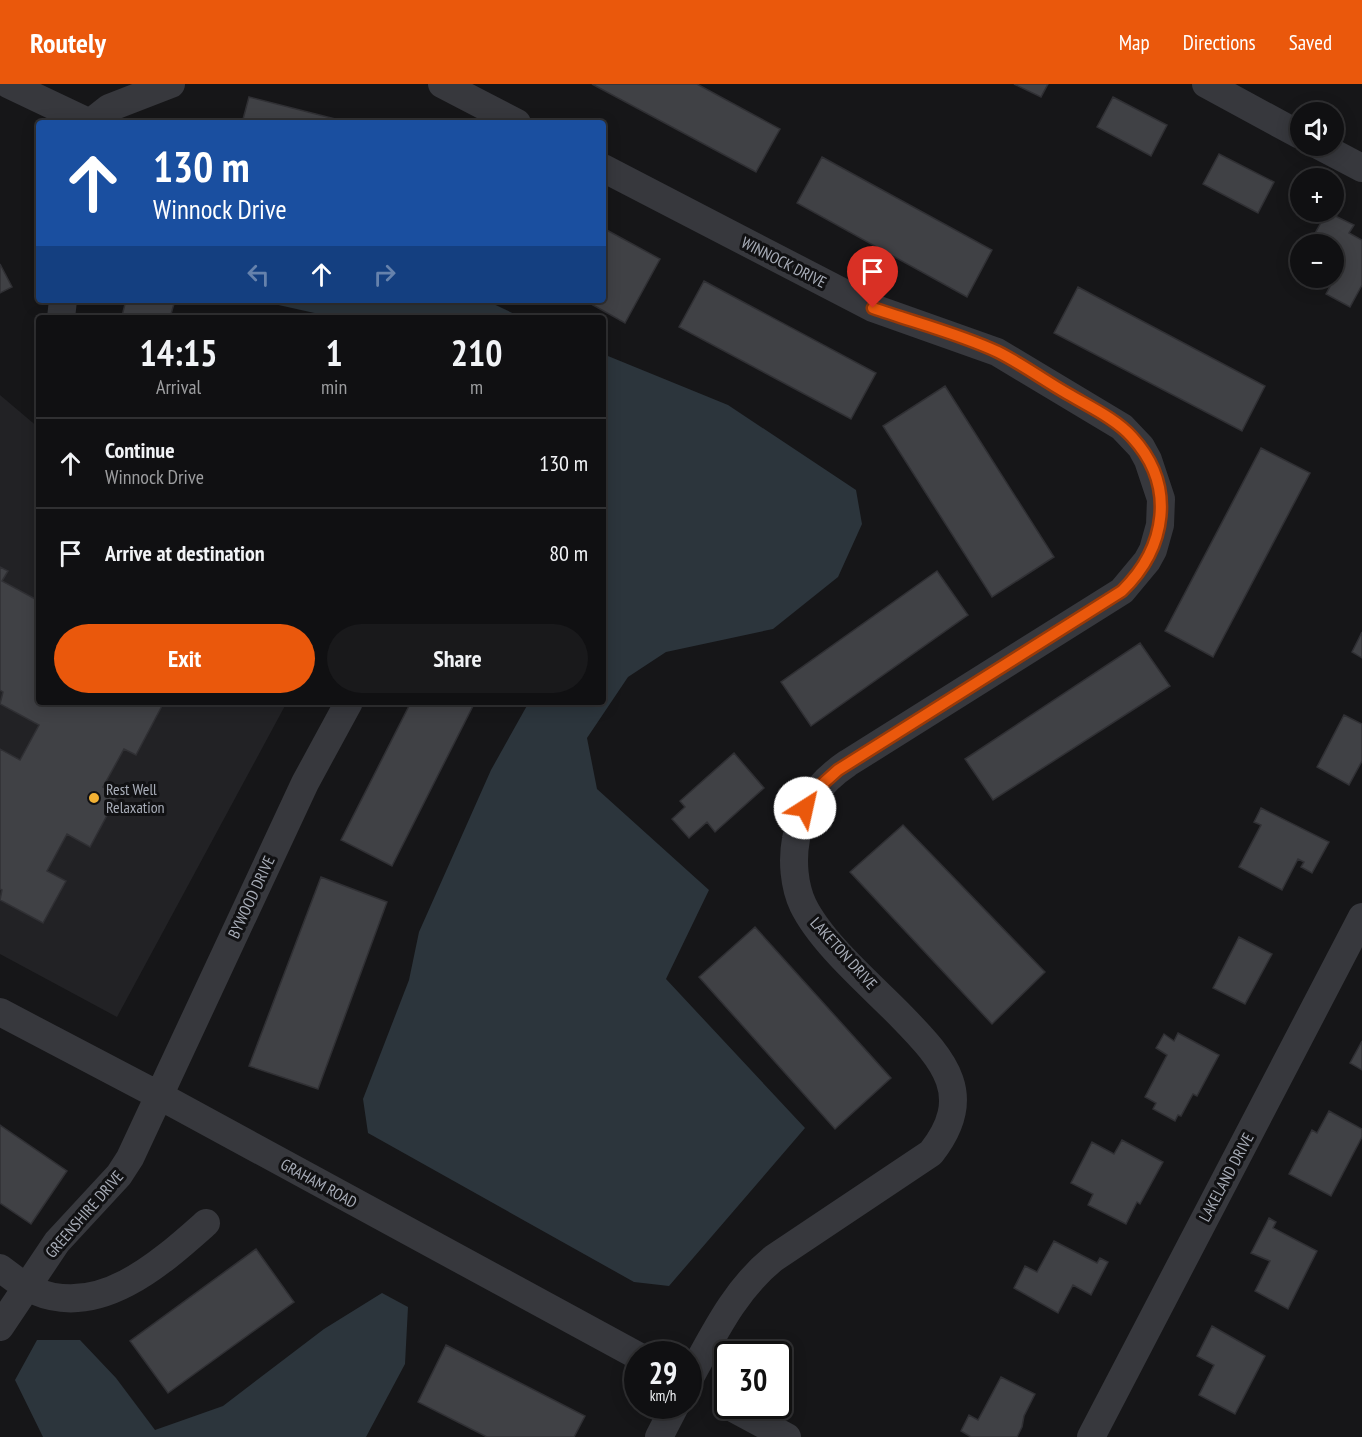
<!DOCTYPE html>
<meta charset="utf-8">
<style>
:root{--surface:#101012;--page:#19191b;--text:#f1f3f6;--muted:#9c9d9f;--line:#303032;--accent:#ea580c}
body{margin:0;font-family:"PT Sans Narrow",sans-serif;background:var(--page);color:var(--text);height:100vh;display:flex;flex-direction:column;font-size:22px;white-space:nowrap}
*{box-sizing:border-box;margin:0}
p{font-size:20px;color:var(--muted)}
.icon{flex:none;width:33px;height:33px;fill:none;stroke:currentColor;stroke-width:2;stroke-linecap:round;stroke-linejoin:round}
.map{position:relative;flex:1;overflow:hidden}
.panel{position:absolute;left:36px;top:231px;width:570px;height:390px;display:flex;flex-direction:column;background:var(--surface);border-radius:6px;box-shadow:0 3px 15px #0003,0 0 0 2px var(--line)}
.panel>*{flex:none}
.guide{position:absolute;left:36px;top:36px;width:570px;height:183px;border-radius:6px;box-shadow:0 3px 15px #0003,0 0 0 2px var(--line);background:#1a4fa0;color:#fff;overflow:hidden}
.buttons{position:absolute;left:1290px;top:18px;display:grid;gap:12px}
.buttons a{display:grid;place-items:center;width:54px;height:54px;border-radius:50%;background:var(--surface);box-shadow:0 3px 15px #0003,0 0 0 2px var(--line);font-size:30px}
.speed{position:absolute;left:624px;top:1257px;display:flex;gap:12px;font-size:30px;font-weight:700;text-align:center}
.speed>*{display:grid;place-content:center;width:78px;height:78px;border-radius:50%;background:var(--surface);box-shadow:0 3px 15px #0003,0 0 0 2px var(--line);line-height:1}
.speed small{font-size:15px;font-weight:400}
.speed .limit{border:3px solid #111;border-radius:9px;background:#fff;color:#111}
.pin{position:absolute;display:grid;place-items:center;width:51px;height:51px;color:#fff;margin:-62px -26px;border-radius:50% 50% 50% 0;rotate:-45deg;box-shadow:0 0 6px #0007}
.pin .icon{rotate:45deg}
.me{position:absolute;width:66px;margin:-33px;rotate:35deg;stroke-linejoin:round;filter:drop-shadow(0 0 4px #0008)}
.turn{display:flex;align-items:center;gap:21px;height:126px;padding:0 18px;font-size:27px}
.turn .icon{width:78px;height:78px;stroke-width:2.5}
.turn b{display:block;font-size:42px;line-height:51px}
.lanes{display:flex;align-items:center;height:57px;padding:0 18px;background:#0003;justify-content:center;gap:30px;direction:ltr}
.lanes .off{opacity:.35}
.eta{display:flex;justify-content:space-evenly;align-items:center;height:102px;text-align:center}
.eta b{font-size:36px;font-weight:800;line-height:42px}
.button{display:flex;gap:12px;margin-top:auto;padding:12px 18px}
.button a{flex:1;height:69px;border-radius:36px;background:var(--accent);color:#fff;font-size:24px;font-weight:800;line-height:69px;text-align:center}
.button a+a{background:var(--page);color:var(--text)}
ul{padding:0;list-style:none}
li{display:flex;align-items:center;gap:18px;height:90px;padding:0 18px;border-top:2px solid var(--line)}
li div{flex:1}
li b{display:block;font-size:22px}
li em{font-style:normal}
header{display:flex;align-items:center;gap:36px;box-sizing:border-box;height:84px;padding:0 30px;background:var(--accent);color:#fff}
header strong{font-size:28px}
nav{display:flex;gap:33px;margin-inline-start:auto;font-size:21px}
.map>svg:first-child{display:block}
.built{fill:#222225}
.water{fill:#2c353c}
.building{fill:#404145;stroke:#303034;stroke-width:1.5}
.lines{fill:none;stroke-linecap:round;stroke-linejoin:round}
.minor{stroke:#37383d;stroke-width:28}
.route-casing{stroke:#983908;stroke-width:15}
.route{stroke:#ea580c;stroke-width:10}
.poi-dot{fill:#f2b134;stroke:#111113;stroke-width:2}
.labels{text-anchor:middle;stroke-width:6;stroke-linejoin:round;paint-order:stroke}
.street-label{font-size:16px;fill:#a8adb8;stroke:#111113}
.poi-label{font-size:16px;fill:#a8adb8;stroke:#111113;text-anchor:start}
</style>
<header>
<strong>Routely</strong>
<nav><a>Map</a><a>Directions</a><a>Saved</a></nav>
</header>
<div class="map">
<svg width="1362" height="1353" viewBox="0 0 1362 1353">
<rect width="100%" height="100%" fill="#161618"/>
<path class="built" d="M0 311 39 344V618H287L117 933 0 870Z"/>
<path class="water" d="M256 216H485L523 234H337Z
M603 270 728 321 856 406 862 440 838 493 773 545 666 568 628 593 587 654 597 705 709 806 666 895 805 1044 669 1202 634 1198 368 1049 363 1015 409 896 419 848 491 686 529 618H603Z
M382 1209 408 1223 405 1280 366 1353H43L15 1296 37 1256H80L116 1294 155 1346 223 1322 324 1245Z"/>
<path class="building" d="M592 0H697L780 45 756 88Z
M1014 0H1048L1041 13Z
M249 13 351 39H242Z
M1113 13 1167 41 1151 72 1097 43Z
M1219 70 1274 98 1258 129 1203 100Z
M822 73 992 166 967 213 797 119Z
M1327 128 1354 141 1349 149 1362 156V201L1350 223 1326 210 1333 197 1327 194H1334V160H1309Z
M603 144 660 175 625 239 584 216H603Z
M0 180 12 203 0 209Z
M704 197 876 289 851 335 679 243Z
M1078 203 1265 302 1242 347 1054 249Z
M126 216H175L170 234 122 232Z
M945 302 1054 473 992 513 883 342Z
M1261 364 1310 389 1213 573 1165 547Z
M0 483 8 487 2 497 39 517V618H158L163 620 136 671 124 665 103 703 118 711 90 763 67 750 47 787 66 797 43 839 0 816 2 806 0 805V665L20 676 39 641 0 620 3 608 0 606Z
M937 487 968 531 811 642 781 598Z
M1362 548V574L1352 568Z
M1140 559 1170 602 993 716 965 675Z
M411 618H475L392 782 341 756Z
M1344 631 1362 640V677L1349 701 1317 683Z
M734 669 764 704 715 748 707 738 689 754 672 735 685 723 680 717Z
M1261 724 1329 758 1312 789 1301 783 1304 778 1298 775 1282 806 1239 783 1261 741 1254 738Z
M903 741 1045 888 992 940 850 788Z
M321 793 387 818 318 1005 249 982Z
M755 843 891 994 835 1045 699 893Z
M1239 853 1272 870 1245 920 1213 904Z
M1178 949 1219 971 1197 1012 1193 1010 1181 1032 1178 1031 1175 1037 1153 1025 1156 1019 1145 1013 1167 971 1156 964 1164 950 1174 957Z
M1362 957V986L1350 979Z
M1329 1027 1362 1045V1053L1331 1112 1289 1090 1312 1046 1317 1049Z
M0 1041 67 1087 31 1140 0 1119Z
M1122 1056 1163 1078 1140 1120 1137 1118 1126 1140 1088 1121 1093 1110 1071 1099 1092 1058 1114 1070Z
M1269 1134 1276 1138 1273 1144 1317 1167 1288 1225 1255 1207 1270 1177 1251 1169Z
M1054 1157 1097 1179 1100 1174 1108 1178 1091 1211 1073 1201 1058 1229 1014 1204 1025 1182 1037 1188Z
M256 1165 294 1218 168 1309 130 1257Z
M1212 1242 1265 1272 1235 1330 1199 1311 1214 1281 1197 1272Z
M446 1261 585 1332 574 1353H487L418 1318Z
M1001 1293 1035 1310 1024 1332 1022 1343 1017 1353H971L961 1347 969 1331 978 1336Z"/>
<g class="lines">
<path class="minor" d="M8 0 90 39
M442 0 517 39
M1206 0 1300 51
M90 39 109 24 171 0
M1320 62 1362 84
M603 84 873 224 997 268 1122 343 1141 363 1148 376 1161 415 1160 441 1153 466 1147 477 1122 507 848 679C821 697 801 722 796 755 792 776 794 802 803 821 822 860 872 902 902 933 945 977 976 1012 931 1069L774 1174C734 1206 713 1252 688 1297
M61 234 63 216
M0 928 160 1012 638 1272
M0 1184C11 1192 22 1202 35 1207 100 1235 162 1178 206 1139
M0 1243 57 1158 119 1091 130 1074 305 699 349 618
M729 1322 787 1353
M659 1353 675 1322
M1091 1353 1362 833"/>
</g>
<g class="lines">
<defs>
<path id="route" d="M805 724 819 703 838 686 1122 507C1166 464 1177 402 1132 353 1116 335 1090 323 1068 310 1045 297 1022 280 998 268 960 250 913 238 873 224"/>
</defs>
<use href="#route" class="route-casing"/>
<use href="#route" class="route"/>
</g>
<circle class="poi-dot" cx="94" cy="714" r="6"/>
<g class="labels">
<g class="street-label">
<text transform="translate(784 178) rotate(27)" y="6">WINNOCK DRIVE</text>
<text transform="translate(251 813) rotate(-65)" y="6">BYWOOD DRIVE</text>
<text transform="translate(844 869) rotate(48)" y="6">LAKETON DRIVE</text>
<text transform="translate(1226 1093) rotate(-62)" y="6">LAKELAND DRIVE</text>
<text transform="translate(319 1099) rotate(29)" y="6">GRAHAM ROAD</text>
<text transform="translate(84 1130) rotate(-49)" y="6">GREENSHIRE DRIVE</text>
</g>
<g class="poi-label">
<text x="106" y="711">Rest Well<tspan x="106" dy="18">Relaxation</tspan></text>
</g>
</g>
</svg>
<div class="buttons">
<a><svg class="icon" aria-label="sound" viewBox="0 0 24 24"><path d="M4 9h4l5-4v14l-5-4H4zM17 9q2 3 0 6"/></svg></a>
<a>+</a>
<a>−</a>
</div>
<div class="speed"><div>29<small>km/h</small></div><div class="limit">30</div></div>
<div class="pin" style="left:873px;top:224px;background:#d93025"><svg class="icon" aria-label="arrive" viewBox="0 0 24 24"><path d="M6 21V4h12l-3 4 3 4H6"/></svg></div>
<svg class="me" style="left:805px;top:724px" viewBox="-20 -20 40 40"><circle r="19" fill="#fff"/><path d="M0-13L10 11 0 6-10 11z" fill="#ea580c"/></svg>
<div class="guide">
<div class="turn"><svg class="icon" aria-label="ahead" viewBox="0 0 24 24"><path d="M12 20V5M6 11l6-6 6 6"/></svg><div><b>130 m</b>Winnock Drive</div></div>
<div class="lanes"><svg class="icon off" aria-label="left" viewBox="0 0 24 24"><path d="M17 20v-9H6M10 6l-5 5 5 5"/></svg><svg class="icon" aria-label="ahead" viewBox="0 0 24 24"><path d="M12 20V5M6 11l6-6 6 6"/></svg><svg class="icon off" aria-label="right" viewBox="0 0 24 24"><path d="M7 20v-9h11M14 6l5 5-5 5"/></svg></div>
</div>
<section class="panel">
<div class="eta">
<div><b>14:15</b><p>Arrival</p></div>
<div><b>1</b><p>min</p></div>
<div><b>210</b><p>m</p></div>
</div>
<ul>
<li><svg class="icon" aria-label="ahead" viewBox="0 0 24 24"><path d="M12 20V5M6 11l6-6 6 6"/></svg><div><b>Continue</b><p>Winnock Drive</p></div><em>130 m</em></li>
<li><svg class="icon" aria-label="arrive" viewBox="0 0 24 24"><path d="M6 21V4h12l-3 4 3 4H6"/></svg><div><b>Arrive at destination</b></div><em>80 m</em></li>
</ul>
<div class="button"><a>Exit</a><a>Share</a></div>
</section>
</div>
